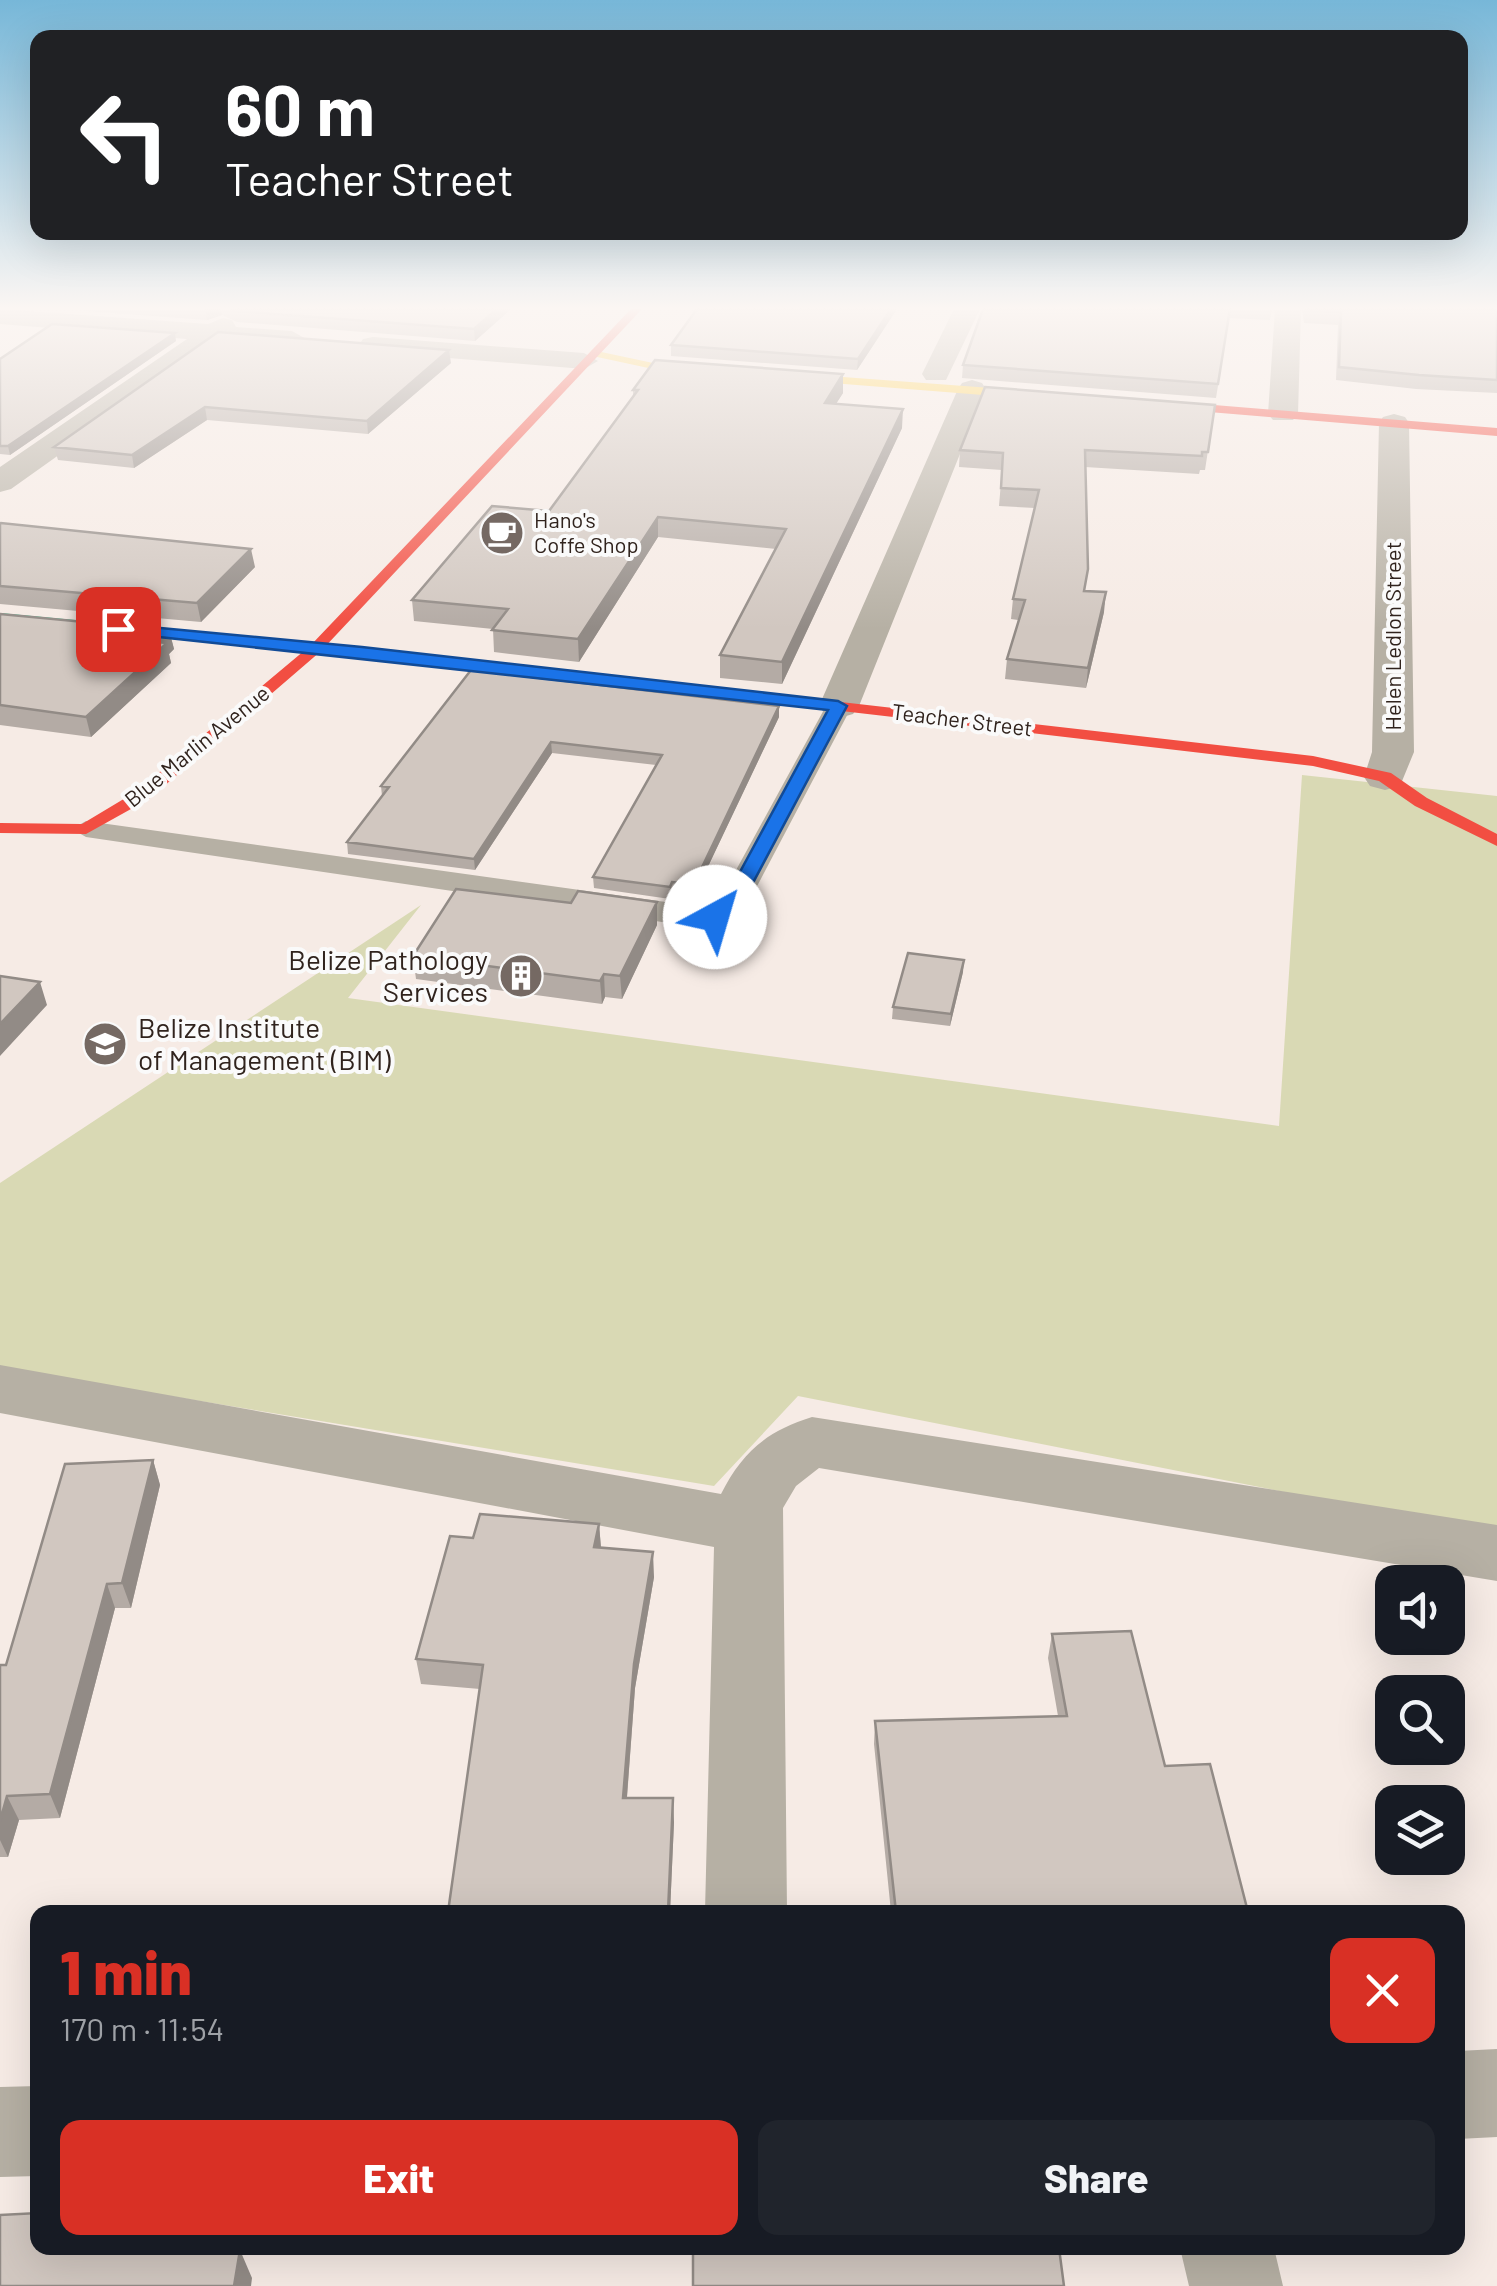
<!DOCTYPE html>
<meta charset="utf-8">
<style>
:root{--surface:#171b24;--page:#20242c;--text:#f1f3f6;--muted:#9ea1a6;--accent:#d93025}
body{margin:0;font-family:Barlow,sans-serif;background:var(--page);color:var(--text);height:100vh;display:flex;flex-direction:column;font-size:38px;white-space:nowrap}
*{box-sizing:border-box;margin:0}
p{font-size:32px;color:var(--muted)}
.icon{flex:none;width:55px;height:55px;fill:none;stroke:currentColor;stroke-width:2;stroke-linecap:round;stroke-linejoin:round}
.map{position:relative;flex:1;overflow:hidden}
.panel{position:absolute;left:30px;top:1905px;width:1435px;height:350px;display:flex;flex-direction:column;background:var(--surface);border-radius:20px;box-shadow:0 10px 40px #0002}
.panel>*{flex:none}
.hud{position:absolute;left:30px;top:30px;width:1438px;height:210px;border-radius:20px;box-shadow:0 10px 40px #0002;background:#202124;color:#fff;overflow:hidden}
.buttons{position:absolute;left:1375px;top:1565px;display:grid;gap:20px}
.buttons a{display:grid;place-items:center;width:90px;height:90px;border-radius:20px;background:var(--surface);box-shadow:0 10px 40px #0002;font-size:50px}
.pin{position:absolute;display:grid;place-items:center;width:85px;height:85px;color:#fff;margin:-42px;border-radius:20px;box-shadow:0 5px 15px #0006}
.me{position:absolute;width:110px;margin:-55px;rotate:39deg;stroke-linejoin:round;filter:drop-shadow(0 0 8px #0008)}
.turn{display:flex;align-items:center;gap:35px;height:210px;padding:0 30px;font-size:45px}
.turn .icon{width:130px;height:130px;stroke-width:2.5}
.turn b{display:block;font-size:70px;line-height:85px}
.round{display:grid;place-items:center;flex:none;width:105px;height:105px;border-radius:20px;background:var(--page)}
.summary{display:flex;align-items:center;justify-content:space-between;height:170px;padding:0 30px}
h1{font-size:60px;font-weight:800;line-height:75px;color:var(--accent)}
.button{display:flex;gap:20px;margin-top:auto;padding:20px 30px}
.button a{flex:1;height:115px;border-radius:20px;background:var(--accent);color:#fff;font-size:40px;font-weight:800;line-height:115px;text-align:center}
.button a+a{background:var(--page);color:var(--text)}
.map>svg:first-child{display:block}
.green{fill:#d9d9b4}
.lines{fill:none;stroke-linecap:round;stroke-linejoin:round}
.lane{fill:#b6b0a4;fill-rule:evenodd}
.street{fill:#b6b0a4;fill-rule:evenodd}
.fast{fill:#16e098;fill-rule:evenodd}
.slow{fill:#ffcf43;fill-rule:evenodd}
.jam{fill:#f24e42;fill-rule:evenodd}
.wall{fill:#b4aba5}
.shaded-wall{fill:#928b86}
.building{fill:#d1c7c0;stroke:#928b86;stroke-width:2.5}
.route{fill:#1a73e8;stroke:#114b97;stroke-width:2.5}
.labels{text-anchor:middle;stroke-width:8;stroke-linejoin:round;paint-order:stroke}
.far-poi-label{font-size:22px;fill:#30231d;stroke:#fafafa;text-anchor:start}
.far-street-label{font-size:22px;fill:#30231d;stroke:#fafafa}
.poi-label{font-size:28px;fill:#30231d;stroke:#fafafa;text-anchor:end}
</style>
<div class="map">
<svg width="1497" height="2286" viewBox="0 0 1497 2286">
<rect width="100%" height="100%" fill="#f6ebe5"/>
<path class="green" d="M1302 775 1497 796V1534L798 1396 714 1486 0 1368V1183L421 905 348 998 1279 1126Z"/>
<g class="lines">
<path class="lane" d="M839 698 852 706 745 909C734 925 714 926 696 927L86 837 72 829 86 821 709 908 718 903 826 706Z"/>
<path class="street" d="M0 309 208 324 223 318 232 320 236 327 292 331 306 339 292 347 219 341 11 489 0 492V467L187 339 0 324Z
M954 309H980L946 380H926L922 374Z
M1275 309H1301L1298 414 1293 420H1273L1268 414Z
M373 337 584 353 598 361 584 369 363 351 359 345 363 339Z
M972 380 982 383 986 389 859 706 853 714 839 718 825 714 819 706 958 389 962 383Z
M1394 414 1405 417 1409 423 1414 752 1400 786 1385 790 1370 786 1364 777 1372 752 1379 423 1383 417Z
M0 1365 721 1494C742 1452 767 1431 812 1417L1497 1525V1581L819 1468 796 1486 783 1508 787 1912H705L714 1547 0 1413Z
M1497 2049V2137L1458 2139V2051Z
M38 2086V2176L0 2177V2087Z
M1180 2248H1274L1283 2286H1189Z"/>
<path class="fast" d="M0 613 362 647 719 688 727 693 719 698 362 657 0 623Z"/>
<path class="slow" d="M592 350 653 363 1060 393 1066 397 1060 401 653 369 588 355Z"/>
<path class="jam" d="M631 309H642L321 651 149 799 86 834 0 833V823L82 824 137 791 311 645Z
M1141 399 1497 428V436L1137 406 1135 403Z
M719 688 1313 756 1391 773 1427 798 1497 834V846L1415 806 1379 781 1313 766 713 696V690Z"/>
</g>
<path class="wall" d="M84 309H511L475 341 237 322 222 315 207 320 85 311Z
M897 309 857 370 671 356V345Z
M983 309H1272L1270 320 1229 318 1216 398 962 378 963 365Z
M1302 309H1497V393L1416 389 1336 380 1338 325 1304 323Z
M218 332 451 363 368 434 207 420 134 468 58 460 54 447Z
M176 341 10 455 0 454V359Z
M843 374V393L836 404 902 428 782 684 720 678V655L776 549 658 537 579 662 494 652 493 629 414 621 412 600 549 511 633 396V390Z
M1215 405 1205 470H1200L1199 474 1085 467V591L1104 612 1086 688 1005 679 1007 659 1019 620 1011 619 1013 599 1035 508 999 506 1002 470 959 467 960 450Z
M0 524 255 567 201 622 0 604Z
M0 614 169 630 174 649 169 654 171 663 91 737 0 725Z
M471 670 779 706V717L694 896 673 893 670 899 594 888 593 877 656 765 552 753 475 870 348 854 347 842 382 796 381 786Z
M657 902V925L622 999 605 997 602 1004 416 979 413 956 571 903Z
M963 972 950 1026 892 1019 893 1007Z
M153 1460 160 1485 131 1608H115L60 1818 19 1820 8 1857H0V1665H6Z
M599 1524 601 1548 654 1577 635 1688 627 1798 674 1822 670 1912H448L480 1689 421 1684 416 1659 473 1538Z
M1052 1634 1165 1766 1248 1912H891L874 1744 875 1721 1058 1716 1048 1658Z"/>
<path class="shaded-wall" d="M205 309H221L222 315 207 320Z
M497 309H511L475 341 474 329Z
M891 309H897L857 370 858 359Z
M175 333 176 341 10 455 8 446Z
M449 350 451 363 368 434 367 421Z
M843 374V393L824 422 825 403Z
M205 407 207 420 134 468 132 455Z
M903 409 902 428 782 684V662Z
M658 517V537L579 662 578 639Z
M251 549 255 567 201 622 197 603Z
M1106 592 1104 612 1086 688 1088 668Z
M169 630 174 649 169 654 171 663 91 737 86 717Z
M779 706V717L694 896V884Z
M551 742 552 753 475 870 474 859Z
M657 902V925L622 999 620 976Z
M964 960 963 972 950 1026 951 1014Z
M604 974 605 997 602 1004 600 981Z
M40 982 47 1005 0 1056V1024Z
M153 1460 160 1485 131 1608 122 1583Z
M599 1524 601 1548 594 1547Z
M653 1552 654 1577 635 1688 625 1822 623 1798 634 1664Z
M107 1584 115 1608 60 1818 50 1794Z
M7 1796 19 1820 8 1857 0 1840V1821Z
M673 1798 674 1822 670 1912H668Z
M115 2248H136L130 2278 114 2251Z
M240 2250 252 2278 251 2286H234Z"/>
<path class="building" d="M231 309H497L474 329 235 311Z
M697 309H891L858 359 671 345Z
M983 309H1230L1218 384 963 365Z
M1306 309H1497V380L1419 375 1339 367 1341 312 1307 310Z
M52 324 175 333 8 446H0V359Z
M218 332 449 350 367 421 205 407 132 455 54 447Z
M655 360 843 374 825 403 903 409 782 662 720 655 786 529 658 517 578 639 492 630 508 609 412 600 492 506 549 511 638 390H633Z
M985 387 1215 405 1208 452H1202V456L1085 450 1088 569 1084 591 1106 592 1088 668 1007 659 1025 600 1013 599 1039 490 1001 488 1003 453 960 450Z
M0 524 1 523 251 549 197 603 0 586Z
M0 614 169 630 157 642 167 643 86 717 0 705Z
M471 670 779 706 694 884 672 882 670 887 593 877 662 755 551 742 474 859 347 842 389 787 381 786Z
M456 889 571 903 578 891 657 902 620 976 604 974 600 981 413 956Z
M908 953 964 960 951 1014 893 1007Z
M0 976 40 982 0 1024Z
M153 1460 122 1583 107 1584 50 1794 7 1796 0 1821V1665H6L65 1464Z
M480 1514 599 1524 594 1547 653 1552 634 1664 623 1798H673L668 1912H448L483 1665 416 1659 450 1536 473 1538Z
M1131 1631 1165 1766 1210 1764 1248 1912H896L875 1721 1067 1716 1052 1634Z
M38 2213V2248H115L114 2251 240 2250 234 2286H0V2215Z
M693 2248H1059L1064 2286H693Z"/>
<linearGradient id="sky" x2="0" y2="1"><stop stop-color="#77b7d8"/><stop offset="0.49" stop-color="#fbf6f3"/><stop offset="1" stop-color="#fbf6f3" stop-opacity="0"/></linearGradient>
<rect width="1497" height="629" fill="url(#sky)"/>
<path class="route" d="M118 624 362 647 838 701 847 706 739 909 715 923 705 917 722 905 828 710 113 632 111 629Z"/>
<defs>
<symbol id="cafe-disc" viewBox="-11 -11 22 22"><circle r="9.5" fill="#756963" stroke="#fafafa"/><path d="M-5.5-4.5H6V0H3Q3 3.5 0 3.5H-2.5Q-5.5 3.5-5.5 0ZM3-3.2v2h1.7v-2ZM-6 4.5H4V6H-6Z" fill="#fff"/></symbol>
<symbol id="building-disc" viewBox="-11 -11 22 22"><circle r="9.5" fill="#756963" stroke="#fafafa"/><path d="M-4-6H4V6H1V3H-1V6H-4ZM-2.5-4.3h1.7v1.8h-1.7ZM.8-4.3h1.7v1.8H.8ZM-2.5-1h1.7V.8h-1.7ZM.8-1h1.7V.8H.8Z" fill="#fff"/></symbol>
<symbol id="school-disc" viewBox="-11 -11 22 22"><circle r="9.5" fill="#756963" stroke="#fafafa"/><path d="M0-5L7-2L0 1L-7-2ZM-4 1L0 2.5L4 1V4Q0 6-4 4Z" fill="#fff"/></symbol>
</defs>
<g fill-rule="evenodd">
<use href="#cafe-disc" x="477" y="508" width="50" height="50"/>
<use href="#building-disc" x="496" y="951" width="50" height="50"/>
<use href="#school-disc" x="80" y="1019" width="50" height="50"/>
</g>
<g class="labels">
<g class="far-poi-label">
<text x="534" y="528">Hano's<tspan x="534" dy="25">Coffe Shop</tspan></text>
</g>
<g class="far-street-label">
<text transform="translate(1393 636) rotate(-90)" y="8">Helen Ledlon Street</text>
<text transform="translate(962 720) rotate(7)" y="8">Teacher Street</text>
<text transform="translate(197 746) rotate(-39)" y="8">Blue Marlin Avenue</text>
</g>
<g class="poi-label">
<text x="488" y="970">Belize Pathology<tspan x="488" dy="32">Services</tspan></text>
<text x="138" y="1038" text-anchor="start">Belize Institute<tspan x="138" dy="32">of Management (BIM)</tspan></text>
</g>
</g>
</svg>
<div class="buttons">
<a><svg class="icon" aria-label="sound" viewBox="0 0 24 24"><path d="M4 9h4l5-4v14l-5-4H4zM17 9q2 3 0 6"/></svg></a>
<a><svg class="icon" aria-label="search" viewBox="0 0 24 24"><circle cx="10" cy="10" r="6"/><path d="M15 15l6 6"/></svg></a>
<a><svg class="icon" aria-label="layers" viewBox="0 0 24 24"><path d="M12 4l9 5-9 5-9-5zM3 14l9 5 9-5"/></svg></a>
</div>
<div class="pin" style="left:118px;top:629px;background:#d93025"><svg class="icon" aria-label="arrive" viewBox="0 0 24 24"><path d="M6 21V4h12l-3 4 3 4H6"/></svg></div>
<svg class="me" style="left:715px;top:917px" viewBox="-20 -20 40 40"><circle r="19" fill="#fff"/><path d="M0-13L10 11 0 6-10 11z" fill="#1a73e8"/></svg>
<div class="hud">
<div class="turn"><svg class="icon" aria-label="left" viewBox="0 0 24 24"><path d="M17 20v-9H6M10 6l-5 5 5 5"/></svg><div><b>60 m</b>Teacher Street</div></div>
</div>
<section class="panel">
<div class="summary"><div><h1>1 min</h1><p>170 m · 11:54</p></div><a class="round" style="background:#d93025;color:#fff"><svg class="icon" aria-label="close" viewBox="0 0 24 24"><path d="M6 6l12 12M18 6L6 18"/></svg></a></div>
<div class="button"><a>Exit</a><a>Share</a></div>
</section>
</div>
